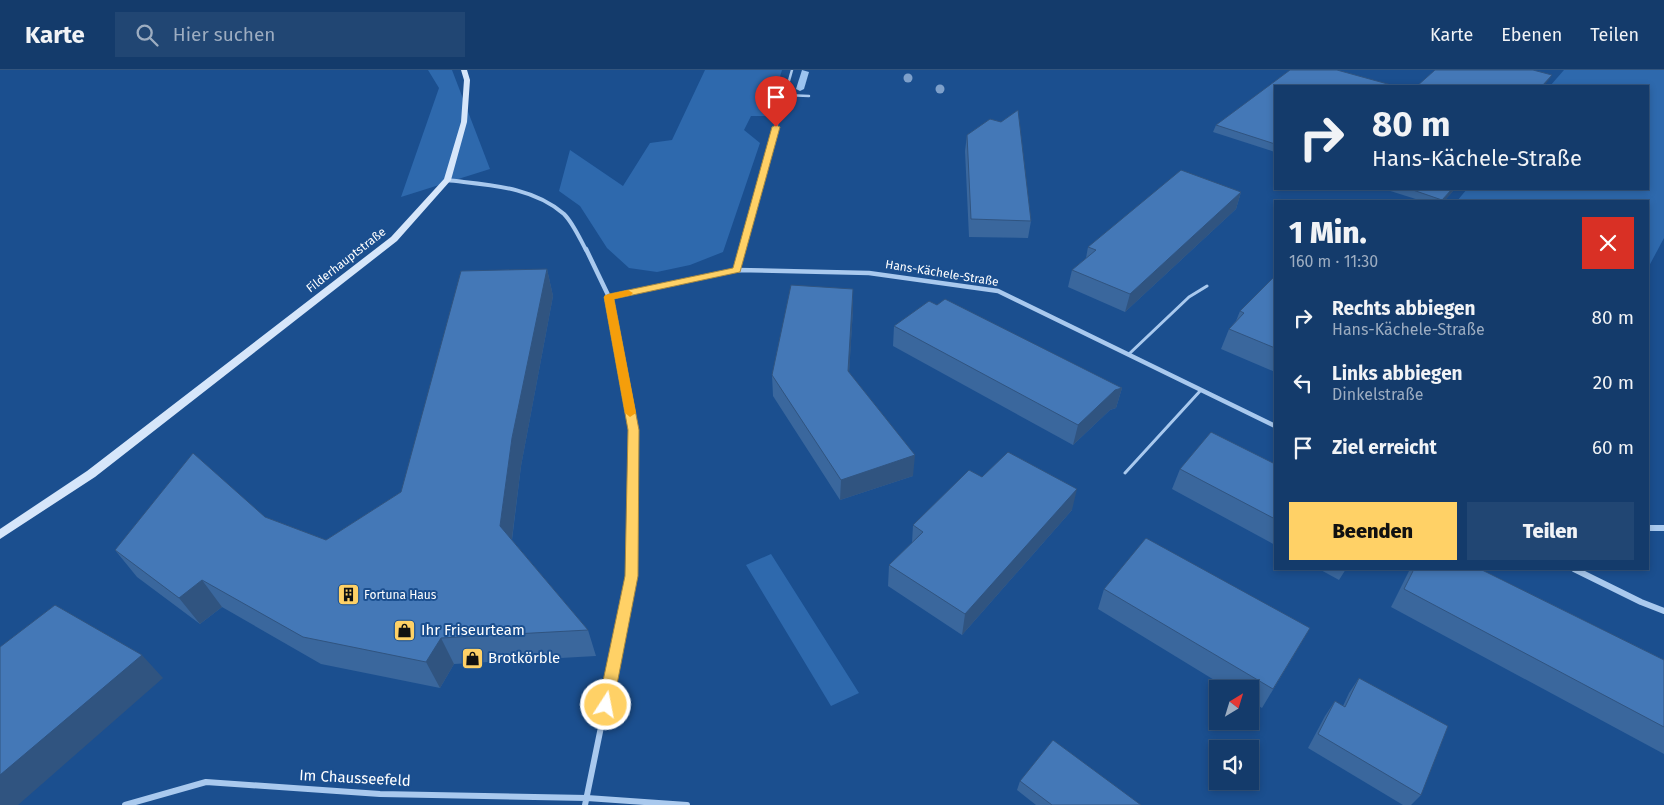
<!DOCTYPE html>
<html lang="de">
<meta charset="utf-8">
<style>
:root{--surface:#143b6b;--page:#214673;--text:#f1f3f6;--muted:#9dadc1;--line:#33557e;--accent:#ffd166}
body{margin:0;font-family:"Fira Sans",sans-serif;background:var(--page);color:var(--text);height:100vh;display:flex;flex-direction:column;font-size:19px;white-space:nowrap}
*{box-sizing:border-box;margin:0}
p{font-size:16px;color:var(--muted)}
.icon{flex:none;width:28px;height:28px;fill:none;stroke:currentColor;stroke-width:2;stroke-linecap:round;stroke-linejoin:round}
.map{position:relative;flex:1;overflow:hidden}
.sheet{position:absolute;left:1274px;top:130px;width:375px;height:370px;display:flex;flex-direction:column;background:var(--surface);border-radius:0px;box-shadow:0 2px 8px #0003,0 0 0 1px var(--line)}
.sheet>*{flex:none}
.top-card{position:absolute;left:1274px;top:15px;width:375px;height:105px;border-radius:0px;box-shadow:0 2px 8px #0003,0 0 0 1px var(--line);background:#143b6b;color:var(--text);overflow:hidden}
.needle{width:32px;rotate:38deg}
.tools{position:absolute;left:1209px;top:610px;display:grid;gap:10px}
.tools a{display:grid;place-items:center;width:50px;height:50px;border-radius:0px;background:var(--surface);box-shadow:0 2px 8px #0003,0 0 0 1px var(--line);font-size:25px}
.pin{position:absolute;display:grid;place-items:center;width:42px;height:42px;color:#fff;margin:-51px -21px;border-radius:50% 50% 50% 0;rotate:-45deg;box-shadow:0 0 5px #0007}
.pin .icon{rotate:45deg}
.me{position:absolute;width:55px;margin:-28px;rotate:11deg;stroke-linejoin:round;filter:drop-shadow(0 0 4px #0008)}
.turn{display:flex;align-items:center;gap:18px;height:105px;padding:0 15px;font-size:22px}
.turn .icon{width:65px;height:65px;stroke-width:2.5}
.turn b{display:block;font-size:35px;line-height:42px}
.round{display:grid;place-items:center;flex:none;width:52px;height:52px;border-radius:0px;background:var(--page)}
.summary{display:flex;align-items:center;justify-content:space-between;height:85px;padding:0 15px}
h1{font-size:30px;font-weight:800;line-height:38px}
.primary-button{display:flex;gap:10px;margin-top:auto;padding:10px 15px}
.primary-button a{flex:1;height:58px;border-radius:0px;background:var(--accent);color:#111;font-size:20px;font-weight:800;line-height:58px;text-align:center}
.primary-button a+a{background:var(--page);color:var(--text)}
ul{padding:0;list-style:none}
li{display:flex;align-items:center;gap:15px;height:65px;padding:0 15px}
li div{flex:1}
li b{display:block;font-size:19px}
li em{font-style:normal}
header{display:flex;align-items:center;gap:30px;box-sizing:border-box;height:70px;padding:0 25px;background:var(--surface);border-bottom:1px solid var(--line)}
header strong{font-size:24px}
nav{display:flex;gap:28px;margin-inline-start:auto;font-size:18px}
.search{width:350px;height:45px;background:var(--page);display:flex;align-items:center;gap:12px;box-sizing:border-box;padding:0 18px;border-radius:0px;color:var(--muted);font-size:19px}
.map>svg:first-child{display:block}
.green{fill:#2e69ad}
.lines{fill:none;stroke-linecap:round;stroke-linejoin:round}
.stream{fill:#9cc4f0;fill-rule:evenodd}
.service-far1{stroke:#a9c9ee;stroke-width:2.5}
.service{stroke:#a9c9ee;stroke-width:3}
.minor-far2{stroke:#a9c9ee;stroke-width:4}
.minor-far1{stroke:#a9c9ee;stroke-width:4.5}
.minor{stroke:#a9c9ee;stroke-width:6}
.secondary{fill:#d6e6fa;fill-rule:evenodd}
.tree{fill:#7ea0ca}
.wall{fill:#3a679d}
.shaded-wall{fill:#305480}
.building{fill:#4478b7;stroke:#305480}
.route{fill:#ffd166;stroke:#a68842}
.slow{fill:#f59e0b}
.labels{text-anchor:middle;stroke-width:4;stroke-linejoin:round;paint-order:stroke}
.street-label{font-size:12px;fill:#fff;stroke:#1b4f8f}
.poi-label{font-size:12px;fill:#fff;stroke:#1b4f8f;text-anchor:start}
.near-poi-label{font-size:15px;fill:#fff;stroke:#1b4f8f;text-anchor:start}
.near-street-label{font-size:15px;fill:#fff;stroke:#1b4f8f}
</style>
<header>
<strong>Karte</strong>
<div class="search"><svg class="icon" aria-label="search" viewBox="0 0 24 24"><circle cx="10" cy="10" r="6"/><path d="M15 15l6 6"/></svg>Hier suchen</div>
<nav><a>Karte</a><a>Ebenen</a><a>Teilen</a></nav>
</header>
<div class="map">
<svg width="1664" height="735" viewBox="0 0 1664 735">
<rect width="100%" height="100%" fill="#1b4f8f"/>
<path class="green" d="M428 0H452L490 99 401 127 439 18Z
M705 0H782L768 46H751L744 60 760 73 723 182 690 195 657 202 629 198 607 178 580 136 559 121 570 80 623 116 650 73 672 70Z
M1564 0H1664V168L1648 198V131H1457L1467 119H1648V16H1550Z
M771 484 859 623 831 636 746 495Z"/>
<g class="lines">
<path class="stream" d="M802 0 809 2 804 19 800 21 796 19Z"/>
<path class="service-far1" d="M785 25 809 26
M742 180 792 0"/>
<path class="service" d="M737 200 743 179
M1129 284 1189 227 1207 216
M1125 403 1201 320"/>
<path class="minor-far2" d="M447 110C487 115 532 116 564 144 573 153 580 169 586 180"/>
<path class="minor-far1" d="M586 179 609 227 633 360V419
M609 227 737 200 869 203 998 221 1275 356"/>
<path class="minor" d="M1648 458H1664
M1574 499 1641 532 1664 541
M125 735 206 712 380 724 587 728 687 735
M585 735 632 506 633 417"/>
<path class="secondary" d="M461 0H467L470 10 467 52 451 110 397 171 95 407 0 469V459L87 401 391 167 444 109 461 52 464 10Z"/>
</g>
<g class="tree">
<circle cx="908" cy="8" r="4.5"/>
<circle cx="940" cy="19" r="4.5"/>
</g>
<path class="wall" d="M1275 16V82L1213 62 1216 55Z
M967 65 1031 151 1028 168 969 167 965 81Z
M1384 119H1455L1444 131H1422Z
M1241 122 1236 139 1125 242 1068 217 1072 200 1086 188 1088 177Z
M547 199 553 226 521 396 512 470 588 560 596 586 454 594 440 618 321 594 222 537 200 554 137 507 115 480 265 447 326 470 401 422Z
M1275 206V302L1221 279 1229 259 1236 251 1240 241Z
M853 219V239L849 302 913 406 840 430 773 326 772 305Z
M894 256 1122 318 1116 338 1110 340 1073 375 893 276Z
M1275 394V475L1172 419 1180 399Z
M982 407 1072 440 962 565 888 516 889 495 912 473 913 455Z
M1319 499H1346L1339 510Z
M1410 499H1480L1664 590V684L1391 537Z
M1104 519 1310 558 1262 638 1250 631V619H1229L1098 539Z
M1359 608 1421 725 1411 735H1403L1308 678 1325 646 1335 631 1343 636 1349 623Z
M1020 711 1141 735H1036L1017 720Z"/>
<path class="shaded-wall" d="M1552 5 1548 11 1544 16H1542Z
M1452 119H1455L1444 131H1442Z
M1241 122 1236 139 1125 242 1130 224Z
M547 199 553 226 521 396 510 484 500 456 512 368Z
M853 219V239L848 322V301Z
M1122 318 1116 338 1110 340 1073 375 1078 355 1115 320Z
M915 385 913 406 840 430 841 410Z
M1077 419 1072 440 962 565 965 544Z
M202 510 222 537 200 554 179 528Z
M441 568 454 594 440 618 426 592Z
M142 585 163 608 18 735H0V705Z"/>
<path class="building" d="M1290 0H1337L1395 16H1275V74L1216 55Z
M1435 0H1533L1552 5 1542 16H1417Z
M1018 40 1031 151 971 149 967 65 990 49 1001 52Z
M1181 100 1241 122 1130 224 1072 200 1096 180 1088 177Z
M1410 119H1452L1442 130Z
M547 199 512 368 500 456 588 560 441 568 426 592 303 567 202 510 179 528 115 480 193 383 265 447 326 470 401 422 461 201Z
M1275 206V278L1229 259 1244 243 1240 241Z
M791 215 853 219 848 301 915 385 841 410 772 305Z
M945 229 1122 318 1115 320 1078 355 894 256 929 231 937 235Z
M1211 362 1275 394V449L1180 399Z
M1008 382 1077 419 965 544 889 495 923 462 913 455 969 400 982 407Z
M1146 468 1310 558 1273 619 1104 519Z
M1414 499H1480L1664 590V657L1404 519Z
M55 535 142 585 0 705V577Z
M1359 608 1448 656 1421 725 1318 664 1335 631 1345 637Z
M1053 670 1141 735H1052L1020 711Z"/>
<path class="route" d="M776 55 780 57 740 202 614 229 639 360 638 506 613 635 611 640 606 642 601 640 598 635 625 506 628 360 604 227 609 224 733 198 772 57Z"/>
<path class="slow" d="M628 220 633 223 631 225 614 229 636 343 630 347 625 343 604 227 605 225Z"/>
<defs>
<symbol id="building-square" viewBox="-11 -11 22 22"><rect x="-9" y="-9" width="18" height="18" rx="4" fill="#ffd166" stroke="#1b4f8f"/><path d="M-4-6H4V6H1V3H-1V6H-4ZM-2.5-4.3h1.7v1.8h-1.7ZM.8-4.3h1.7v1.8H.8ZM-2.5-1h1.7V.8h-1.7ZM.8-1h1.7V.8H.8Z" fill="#111"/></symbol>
<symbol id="shop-square" viewBox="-11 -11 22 22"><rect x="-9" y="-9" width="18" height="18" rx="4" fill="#ffd166" stroke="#1b4f8f"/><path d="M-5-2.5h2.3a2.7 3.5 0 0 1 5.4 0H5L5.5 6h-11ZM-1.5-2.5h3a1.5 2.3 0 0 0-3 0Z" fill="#111"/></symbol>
</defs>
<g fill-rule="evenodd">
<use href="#building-square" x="336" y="512" width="25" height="25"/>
<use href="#shop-square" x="392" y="548" width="25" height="25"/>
<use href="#shop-square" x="460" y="576" width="25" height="25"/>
</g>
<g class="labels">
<g class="street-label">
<text transform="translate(346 190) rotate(-38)" y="4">Filderhauptstraße</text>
<text transform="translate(942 203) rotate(9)" y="4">Hans-Kächele-Straße</text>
</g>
<g class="poi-label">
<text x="364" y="529">Fortuna Haus</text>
</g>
<g class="near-poi-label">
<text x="421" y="565">Ihr Friseurteam</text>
<text x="488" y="593">Brotkörble</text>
</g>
<g class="near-street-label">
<text transform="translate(355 708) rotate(3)" y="5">Im Chausseefeld</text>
</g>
</g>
</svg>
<div class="tools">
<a><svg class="needle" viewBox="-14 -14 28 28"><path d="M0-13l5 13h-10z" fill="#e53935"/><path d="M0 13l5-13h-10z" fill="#9dadc1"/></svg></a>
<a><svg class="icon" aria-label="sound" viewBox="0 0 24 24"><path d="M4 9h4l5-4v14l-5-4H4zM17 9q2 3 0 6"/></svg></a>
</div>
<div class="pin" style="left:776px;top:57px;background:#d93025"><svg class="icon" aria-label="arrive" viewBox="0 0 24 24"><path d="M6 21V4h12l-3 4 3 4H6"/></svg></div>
<svg class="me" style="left:606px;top:635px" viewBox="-20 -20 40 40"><circle r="17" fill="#ffd166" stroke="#fff" stroke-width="3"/><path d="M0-11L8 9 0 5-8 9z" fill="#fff"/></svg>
<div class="top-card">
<div class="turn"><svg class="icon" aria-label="right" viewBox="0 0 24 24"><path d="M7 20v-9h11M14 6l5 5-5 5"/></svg><div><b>80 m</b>Hans-Kächele-Straße</div></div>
</div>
<section class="sheet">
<div class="summary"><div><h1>1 Min.</h1><p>160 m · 11:30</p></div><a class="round" style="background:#d93025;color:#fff"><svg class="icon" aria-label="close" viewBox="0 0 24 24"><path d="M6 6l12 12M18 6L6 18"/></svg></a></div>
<ul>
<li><svg class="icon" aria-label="right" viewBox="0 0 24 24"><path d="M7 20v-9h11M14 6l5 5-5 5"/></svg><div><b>Rechts abbiegen</b><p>Hans-Kächele-Straße</p></div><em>80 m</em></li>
<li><svg class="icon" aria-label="left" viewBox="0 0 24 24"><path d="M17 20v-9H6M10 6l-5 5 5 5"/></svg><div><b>Links abbiegen</b><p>Dinkelstraße</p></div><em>20 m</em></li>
<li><svg class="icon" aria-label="arrive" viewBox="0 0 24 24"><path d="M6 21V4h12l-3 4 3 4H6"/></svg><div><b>Ziel erreicht</b></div><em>60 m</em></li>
</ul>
<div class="primary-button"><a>Beenden</a><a>Teilen</a></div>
</section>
</div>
